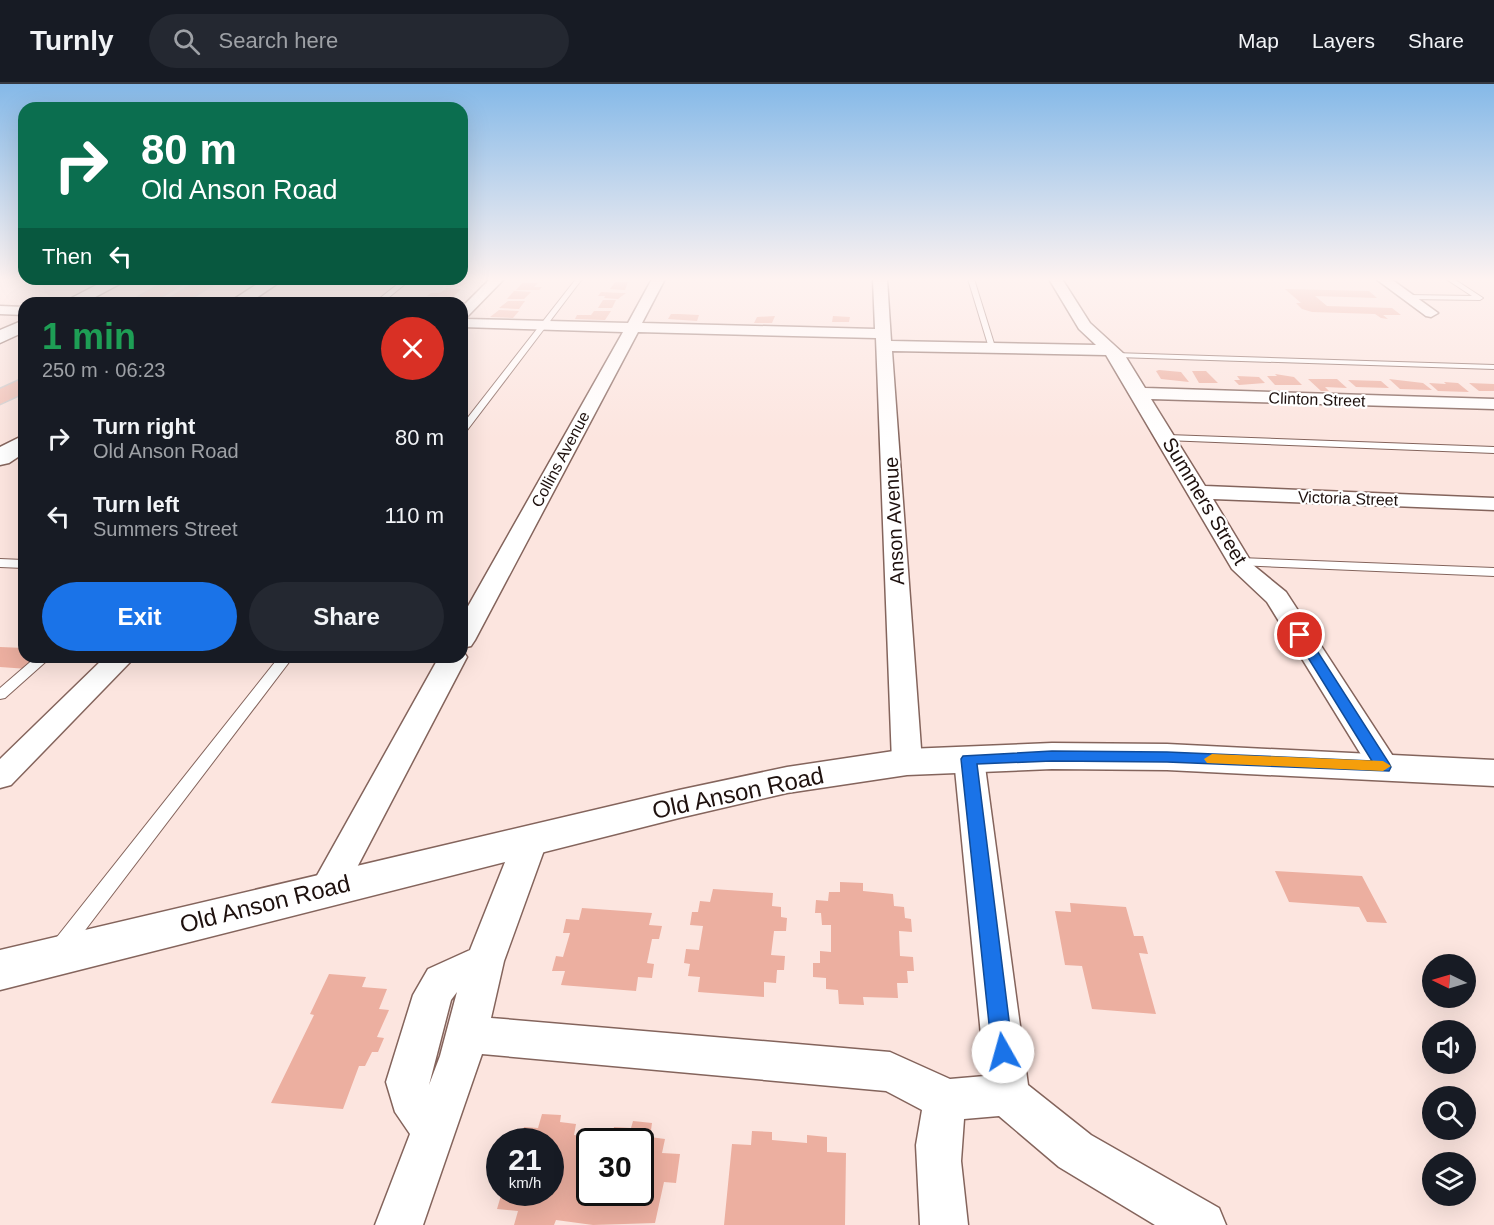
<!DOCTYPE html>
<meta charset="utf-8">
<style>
:root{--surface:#171b24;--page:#242831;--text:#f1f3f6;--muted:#9ea1a6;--line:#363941;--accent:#1a73e8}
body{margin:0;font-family:Arial,sans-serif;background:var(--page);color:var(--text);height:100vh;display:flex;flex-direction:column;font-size:22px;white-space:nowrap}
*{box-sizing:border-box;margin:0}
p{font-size:20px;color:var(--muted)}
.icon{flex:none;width:33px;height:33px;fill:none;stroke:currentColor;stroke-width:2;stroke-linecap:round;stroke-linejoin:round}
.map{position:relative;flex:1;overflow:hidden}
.sheet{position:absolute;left:18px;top:213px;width:450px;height:366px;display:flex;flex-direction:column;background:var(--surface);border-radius:18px;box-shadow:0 6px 24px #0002}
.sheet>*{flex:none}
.banner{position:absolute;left:18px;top:18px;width:450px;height:183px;border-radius:18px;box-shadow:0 6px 24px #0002;background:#0b6e4f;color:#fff;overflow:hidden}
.needle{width:39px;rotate:275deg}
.fabs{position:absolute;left:1422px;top:870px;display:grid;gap:12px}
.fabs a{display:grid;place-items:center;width:54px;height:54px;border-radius:50%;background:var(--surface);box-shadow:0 6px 24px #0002;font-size:30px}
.speed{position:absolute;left:486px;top:1044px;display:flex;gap:12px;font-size:30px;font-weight:700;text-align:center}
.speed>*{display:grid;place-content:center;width:78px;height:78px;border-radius:50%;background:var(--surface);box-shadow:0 6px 24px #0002;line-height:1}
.speed small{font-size:15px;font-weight:400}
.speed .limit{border:3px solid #111;border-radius:9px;background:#fff;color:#111}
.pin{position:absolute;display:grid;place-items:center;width:51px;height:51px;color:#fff;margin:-26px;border:3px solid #fff;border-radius:50%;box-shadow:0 2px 6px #0007}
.me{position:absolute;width:66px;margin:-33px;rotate:353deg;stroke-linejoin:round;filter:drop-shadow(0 0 4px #0008)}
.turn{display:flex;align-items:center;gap:21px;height:126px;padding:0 24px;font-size:27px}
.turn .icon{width:78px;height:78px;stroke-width:2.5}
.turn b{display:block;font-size:42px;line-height:51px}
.then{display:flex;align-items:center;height:57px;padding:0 24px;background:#0003;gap:12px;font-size:22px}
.round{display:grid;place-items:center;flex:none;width:63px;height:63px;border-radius:32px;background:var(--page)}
.overview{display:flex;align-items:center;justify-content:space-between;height:102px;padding:0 24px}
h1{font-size:36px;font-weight:700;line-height:45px;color:#1e9e55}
.button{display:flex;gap:12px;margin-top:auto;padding:12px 24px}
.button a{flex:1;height:69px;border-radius:36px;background:var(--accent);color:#fff;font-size:24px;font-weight:700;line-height:69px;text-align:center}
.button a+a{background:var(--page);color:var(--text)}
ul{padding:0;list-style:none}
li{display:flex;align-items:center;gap:18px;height:78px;padding:0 24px}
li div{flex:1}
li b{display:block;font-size:22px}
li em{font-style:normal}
header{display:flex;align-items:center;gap:36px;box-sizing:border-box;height:84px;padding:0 30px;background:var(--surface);border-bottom:2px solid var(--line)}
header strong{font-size:28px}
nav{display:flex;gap:33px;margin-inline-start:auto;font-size:21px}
.search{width:420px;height:54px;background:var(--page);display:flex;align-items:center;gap:15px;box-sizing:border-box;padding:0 21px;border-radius:33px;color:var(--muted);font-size:22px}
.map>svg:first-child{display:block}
.building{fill:#ecafa0;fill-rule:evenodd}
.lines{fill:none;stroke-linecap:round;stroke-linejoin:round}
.service-casing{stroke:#84645c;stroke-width:2}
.minor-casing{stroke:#84645c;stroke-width:3}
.secondary-casing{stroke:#84645c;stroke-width:3}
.motorway-casing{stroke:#d2cfcf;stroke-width:3}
.service{fill:#fff;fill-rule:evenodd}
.minor{fill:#fff;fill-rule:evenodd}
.secondary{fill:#fff;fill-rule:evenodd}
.motorway{fill:#f3c4b9;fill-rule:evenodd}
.route{fill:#1a73e8;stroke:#114b97;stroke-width:1.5}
.slow{fill:#f59e0b}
.labels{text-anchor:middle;stroke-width:4.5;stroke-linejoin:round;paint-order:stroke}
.far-street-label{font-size:16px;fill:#1e110e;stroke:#fff}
.street-label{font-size:20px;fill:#1e110e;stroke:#fff}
.near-street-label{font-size:24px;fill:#1e110e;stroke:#fff}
</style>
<header>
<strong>Turnly</strong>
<div class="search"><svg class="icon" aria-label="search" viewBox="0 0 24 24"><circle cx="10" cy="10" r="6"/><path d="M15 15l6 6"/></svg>Search here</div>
<nav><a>Map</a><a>Layers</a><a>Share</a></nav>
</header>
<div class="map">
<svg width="1494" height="1141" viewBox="0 0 1494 1141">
<rect width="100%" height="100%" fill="#fce5df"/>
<path class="building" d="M453 196H468L464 199H468L459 203H445Z
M615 198H628L625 206 610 205Z
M522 199H538L534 203H542L539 206H516Z
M446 204 461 205 453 213 427 212 431 209H440Z
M1285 205 1369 207 1377 214 1315 212 1327 222 1392 224 1401 231H1383L1388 235 1381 234 1375 230 1312 228 1302 225 1296 219H1301Z
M514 207 531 208 524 215H507Z
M601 208 621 209H626L618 215 604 214 605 212H598Z
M427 214 451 215 446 219H421Z
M603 216H616L612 224H598Z
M508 217H525L519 225 499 224Z
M499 226 519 227 513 234 490 233Z
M594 227H611L605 236 575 235 577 231H591Z
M671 230H679L699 231 697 237 668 235Z
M775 232 772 239H754L757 233Z
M833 232 850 233 849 238H832Z
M1159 286 1181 288 1189 298 1161 295 1156 287Z
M1192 287H1206L1218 299H1199Z
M1275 290 1294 293 1302 301H1275L1267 292H1277Z
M1237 292 1259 293 1265 299 1239 301 1234 296H1240Z
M1308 295H1337L1347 304 1325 303 1329 307H1321Z
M1389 295 1423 299 1432 306 1400 305Z
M1348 296 1381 297 1389 304 1356 303Z
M1444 298 1458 299 1469 308 1438 307 1429 299 1446 300Z
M1469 299 1494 300V307H1479Z
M0 563 24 564V573H42L28 585 0 583Z
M1275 787 1362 792 1387 839 1367 838 1359 823 1289 818Z
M840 798 863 799V807L893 810 894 822 904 823 905 834 911 835 912 848 899 847 900 872 913 873 914 887H907L908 899H897L898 914 863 913 864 921 839 920 838 906 826 905V894L813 893V879H820V867L831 868V841H822L821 829H815L816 816 828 817 829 808H840Z
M713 805 773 809 772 822 781 823V833L787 834 786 847H774L771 871 785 872 784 886H777L776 899 764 898V913L698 908 700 893 688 892 690 880 684 879 686 865 699 866 703 842 690 841 692 828H698L700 817 710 818Z
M1070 819 1126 823 1134 852H1143L1148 870 1139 869 1156 930 1092 925 1082 882 1065 881 1055 827 1071 828Z
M582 824 652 829 649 841 662 842 659 855H652L647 879 654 880 652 894 638 893 636 907 561 901 565 887H552L556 872 563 873 570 849H563L566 835 579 836Z
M329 890 366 893 362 903 387 905 379 925 389 926 377 953 384 954 378 968H372L365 982H359L343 1025 271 1019 314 931 310 930Z
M542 1030 561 1031 560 1038 576 1040 574 1051 612 1055 614 1043 631 1044 633 1037 652 1039 650 1053 665 1055 662 1069 680 1070 676 1099 664 1098 655 1139 593 1141 556 1136 554 1141H514L518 1127 497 1125 502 1108H550V1058H520L524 1043 538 1044ZM590 1058H640V1108H590Z
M752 1047 772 1048V1056L807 1059V1051L827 1053V1068L846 1069 845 1141H724L732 1060 751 1061Z"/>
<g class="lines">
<defs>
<path id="service" d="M404 195H411L382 219H374Z
M576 195H582L465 349 462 350V341Z
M968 195H974L996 266 989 264Z
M1446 195H1454L1483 214 1480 216 1408 215 1405 213 1408 211 1472 212Z
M1114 269 1494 281V285L1117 273H1114Z
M1168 351 1494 363V369L1165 356V352Z
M1240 474 1494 484V492L1236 481 1234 478 1236 475Z
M0 475 24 476V484L0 483Z
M36 573H51L5 614 0 615V604Z
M279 573H293L67 870 60 872 53 870 51 864 53 858Z"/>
<path id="minor" d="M490 195H504L465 235 628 239 652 195H665L642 239 875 245 873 195H887L891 257 1096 261 1079 245 1049 195H1062L1090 239 1124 270 1145 304 1494 315V325L1151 315 1205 402 1494 414V426L1213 415 1253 481 1286 508 1400 683 1395 690 1384 694 1373 690 1267 518 1232 485 1106 271 892 267 922 678 918 685 907 688 896 685 892 678 876 254 638 248 475 556 471 562 462 564V533L623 248 462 243V223Z
M1376 195H1391L1438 229 1431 233 1426 232Z
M0 222 24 223V231L0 230Z
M463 567 467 573 341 814 328 818 315 814 310 804 439 573H462Z
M105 573H135L11 701 0 704V675Z
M969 665 980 668 984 675 1028 1001 1091 1051 1219 1124 1226 1141H1155L1059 1083 999 1032 964 1035 961 1077 968 1141H920L916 1061 922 1026 886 1007 482 970 423 1141H375L410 1050 395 1028 386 998 413 911 428 885 470 866 513 758 518 749 530 745 542 749 547 758 504 877 491 934 890 968 950 995 985 992 954 675 958 668ZM457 908 440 972 429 1001 451 916Z"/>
<path id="secondary" d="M108 195H129L84 219H62Z
M265 195H284L249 219H228Z
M24 236V248L0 259V246Z
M24 351V369L9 379 0 381V363Z
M1052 659 1167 660 1494 676V702L1167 686 1052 685 907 691 787 709 679 734 0 906V866L679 706 787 683 907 665Z"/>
<path id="motorway" d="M170 195H191L150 219H128Z
M202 195H222L183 219H162Z
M24 294V309L0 320V305Z"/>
</defs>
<use href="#service" class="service-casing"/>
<use href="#minor" class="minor-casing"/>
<use href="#secondary" class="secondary-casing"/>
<use href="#motorway" class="motorway-casing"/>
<use href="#service" class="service"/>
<use href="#minor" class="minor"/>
<use href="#secondary" class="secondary"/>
<use href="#motorway" class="motorway"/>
</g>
<linearGradient id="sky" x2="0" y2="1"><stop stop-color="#85b9e8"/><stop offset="0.55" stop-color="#fef3f1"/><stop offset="1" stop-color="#fef3f1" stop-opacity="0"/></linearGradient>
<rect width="1494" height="355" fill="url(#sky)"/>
<path class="route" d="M1300 547 1307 551 1389 679 1391 683 1389 687 1167 678 1052 677 977 680 1013 968 1010 975 1003 978 995 975 992 968 961 675 963 672 1052 667 1167 668 1372 677 1294 551Z"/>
<path class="slow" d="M1212 670 1383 677 1391 682 1383 687 1207 679 1204 675Z"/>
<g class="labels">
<g class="far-street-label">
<text transform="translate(1317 315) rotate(2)" y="6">Clinton Street</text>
<text transform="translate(560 375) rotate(-62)" y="6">Collins Avenue</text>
<text transform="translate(1348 414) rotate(2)" y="6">Victoria Street</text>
</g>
<g class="street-label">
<text transform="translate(1205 417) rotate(59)" y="7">Summers Street</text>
<text transform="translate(894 437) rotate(-93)" y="7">Anson Avenue</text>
</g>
<g class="near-street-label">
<text transform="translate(738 709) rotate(-12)" y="8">Old Anson Road</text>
<text transform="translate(265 820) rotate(-14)" y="8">Old Anson Road</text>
</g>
</g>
</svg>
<div class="fabs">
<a><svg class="needle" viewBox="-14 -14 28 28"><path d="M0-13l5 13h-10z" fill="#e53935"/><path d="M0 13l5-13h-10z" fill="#9ea1a6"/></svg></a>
<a><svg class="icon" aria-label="sound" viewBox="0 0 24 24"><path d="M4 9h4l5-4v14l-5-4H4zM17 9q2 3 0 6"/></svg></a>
<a><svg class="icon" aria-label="search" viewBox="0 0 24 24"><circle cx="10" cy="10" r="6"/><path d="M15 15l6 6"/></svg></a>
<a><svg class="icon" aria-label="layers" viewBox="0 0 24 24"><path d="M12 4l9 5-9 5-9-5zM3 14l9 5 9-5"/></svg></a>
</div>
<div class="speed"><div>21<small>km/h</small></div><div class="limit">30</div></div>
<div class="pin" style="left:1300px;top:551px;background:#d93025"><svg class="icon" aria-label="arrive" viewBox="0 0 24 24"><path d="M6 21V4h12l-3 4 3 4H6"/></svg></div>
<svg class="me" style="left:1003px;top:968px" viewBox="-20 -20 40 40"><circle r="19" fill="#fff"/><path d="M0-13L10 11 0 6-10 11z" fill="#1a73e8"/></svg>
<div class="banner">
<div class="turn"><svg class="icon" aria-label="right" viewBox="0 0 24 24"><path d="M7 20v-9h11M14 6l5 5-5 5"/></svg><div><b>80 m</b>Old Anson Road</div></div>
<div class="then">Then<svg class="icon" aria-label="left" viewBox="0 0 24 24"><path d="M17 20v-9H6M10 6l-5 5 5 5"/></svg></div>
</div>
<section class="sheet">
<div class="overview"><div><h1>1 min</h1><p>250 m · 06:23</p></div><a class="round" style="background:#d93025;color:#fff"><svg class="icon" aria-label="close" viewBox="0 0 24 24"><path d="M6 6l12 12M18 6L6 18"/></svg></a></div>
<ul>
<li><svg class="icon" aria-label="right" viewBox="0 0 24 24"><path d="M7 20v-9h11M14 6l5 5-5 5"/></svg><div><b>Turn right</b><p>Old Anson Road</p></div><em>80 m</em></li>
<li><svg class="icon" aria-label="left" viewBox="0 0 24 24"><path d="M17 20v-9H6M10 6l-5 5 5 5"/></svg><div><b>Turn left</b><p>Summers Street</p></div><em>110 m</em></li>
</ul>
<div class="button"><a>Exit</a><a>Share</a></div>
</section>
</div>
